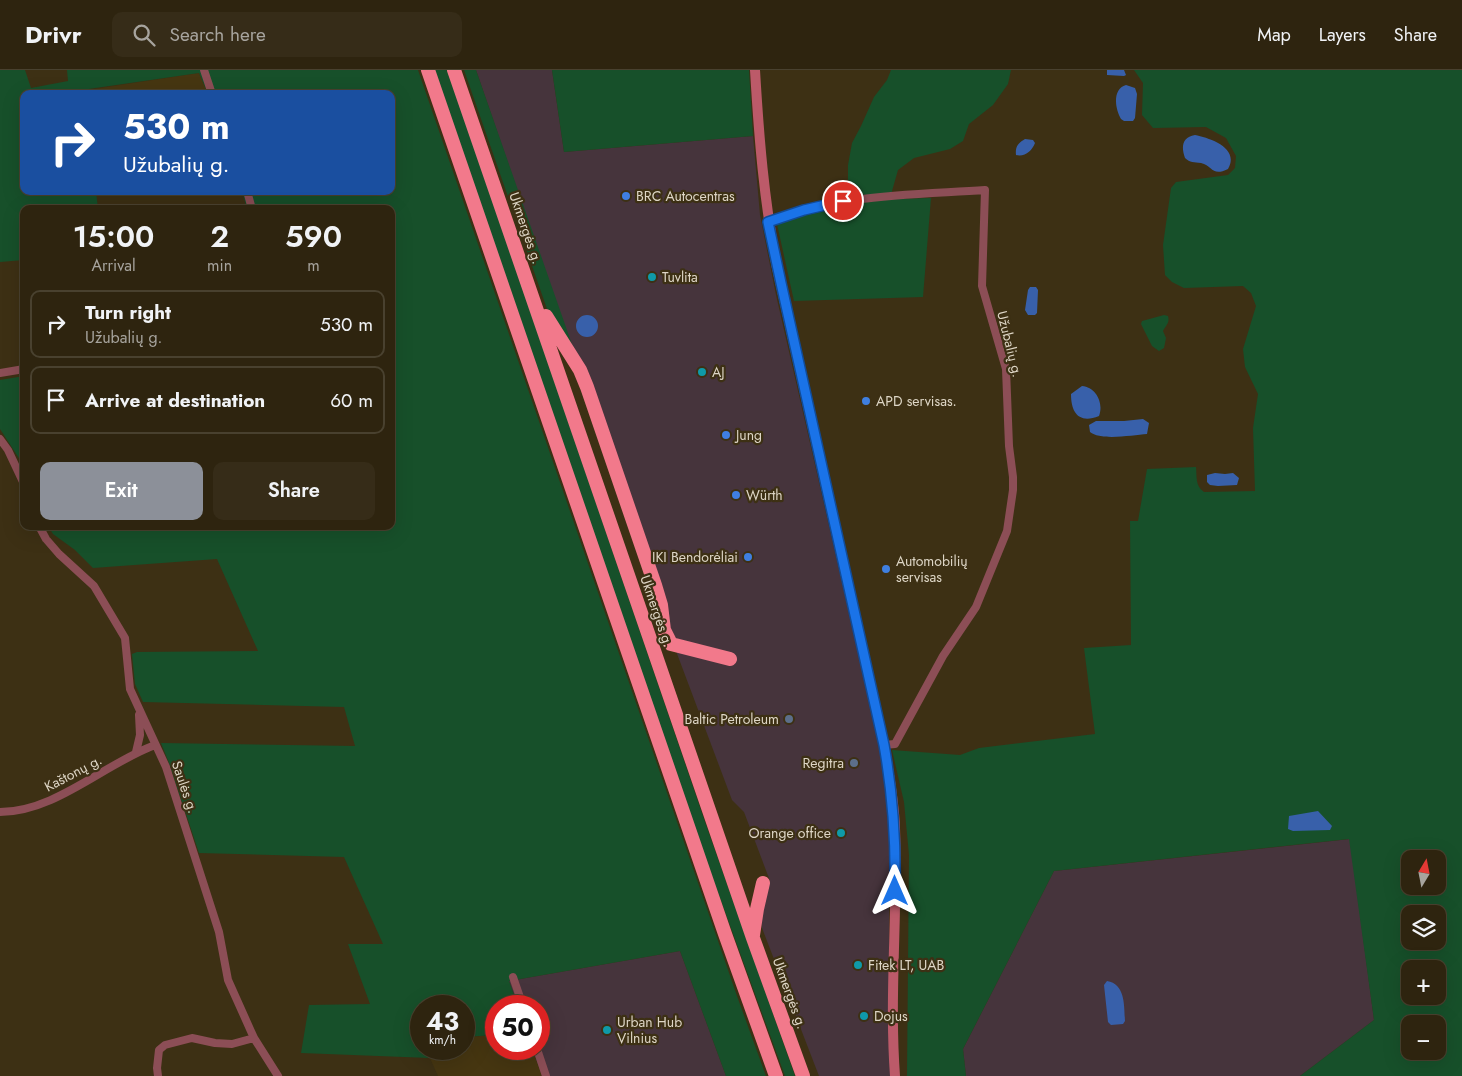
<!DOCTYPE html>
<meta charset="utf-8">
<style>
:root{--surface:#2e240f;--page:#362c18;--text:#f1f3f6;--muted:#a7a49e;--line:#49412f;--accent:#8c9099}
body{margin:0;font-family:Jost,sans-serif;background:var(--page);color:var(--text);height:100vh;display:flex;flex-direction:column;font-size:19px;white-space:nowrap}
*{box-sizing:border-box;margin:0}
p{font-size:16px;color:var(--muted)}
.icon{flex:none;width:28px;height:28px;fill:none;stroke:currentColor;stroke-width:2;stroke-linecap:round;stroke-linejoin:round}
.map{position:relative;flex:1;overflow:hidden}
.details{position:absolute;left:20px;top:135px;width:375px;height:325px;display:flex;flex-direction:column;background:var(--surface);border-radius:10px;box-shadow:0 5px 20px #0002,0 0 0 1px var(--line)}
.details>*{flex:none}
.guide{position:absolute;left:20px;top:20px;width:375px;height:105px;border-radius:10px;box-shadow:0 5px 20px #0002,0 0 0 1px var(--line);background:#1a4fa0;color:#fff;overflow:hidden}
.needle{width:32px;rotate:10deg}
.tools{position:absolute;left:1401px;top:780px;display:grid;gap:10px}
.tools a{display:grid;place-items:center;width:45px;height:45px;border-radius:10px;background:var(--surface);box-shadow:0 5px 20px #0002,0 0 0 1px var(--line);font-size:25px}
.speed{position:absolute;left:410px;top:925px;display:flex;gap:10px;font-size:25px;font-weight:700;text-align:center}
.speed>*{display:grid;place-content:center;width:65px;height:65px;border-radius:50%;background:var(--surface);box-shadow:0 5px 20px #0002,0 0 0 1px var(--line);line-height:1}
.speed small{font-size:12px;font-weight:400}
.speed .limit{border:8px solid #d22;background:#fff;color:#111}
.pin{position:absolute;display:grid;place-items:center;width:42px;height:42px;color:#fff;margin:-21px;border:2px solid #fff;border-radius:50%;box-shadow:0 1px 5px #0007}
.me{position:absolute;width:55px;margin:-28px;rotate:0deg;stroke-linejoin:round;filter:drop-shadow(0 0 4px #0008)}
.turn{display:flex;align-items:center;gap:18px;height:105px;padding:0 20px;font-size:22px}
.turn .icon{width:65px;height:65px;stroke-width:2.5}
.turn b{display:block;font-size:35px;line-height:42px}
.eta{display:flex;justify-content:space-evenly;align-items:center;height:85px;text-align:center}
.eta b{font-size:30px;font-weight:600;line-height:35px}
.cta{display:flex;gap:10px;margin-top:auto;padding:10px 20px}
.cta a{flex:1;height:58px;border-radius:10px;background:var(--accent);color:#fff;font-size:20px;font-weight:600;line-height:58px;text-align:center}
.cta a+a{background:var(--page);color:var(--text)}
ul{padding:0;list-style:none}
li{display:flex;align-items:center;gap:15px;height:68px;margin:0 10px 8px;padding:0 10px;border:2px solid var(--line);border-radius:10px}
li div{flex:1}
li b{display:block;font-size:19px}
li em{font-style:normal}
header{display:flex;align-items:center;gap:30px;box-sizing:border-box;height:70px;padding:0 25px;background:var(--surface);border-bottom:1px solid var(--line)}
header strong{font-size:24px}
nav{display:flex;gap:28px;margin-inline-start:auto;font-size:18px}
.search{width:350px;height:45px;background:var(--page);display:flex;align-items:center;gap:12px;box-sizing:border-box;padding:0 18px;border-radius:10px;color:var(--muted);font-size:19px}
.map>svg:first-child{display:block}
.commercial{fill:#46343c}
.built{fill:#463611}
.green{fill:#17502a;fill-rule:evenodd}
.water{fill:#3860aa}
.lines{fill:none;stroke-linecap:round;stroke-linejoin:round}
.street{stroke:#8c4e56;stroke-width:8}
.secondary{stroke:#bc5a69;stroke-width:10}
.highway{stroke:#f2798b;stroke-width:14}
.route-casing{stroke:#114b97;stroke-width:12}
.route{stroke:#1a73e8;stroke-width:9}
.shop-dot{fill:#3f7fe0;stroke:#3d3014;stroke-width:2}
.culture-dot{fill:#0f9aa8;stroke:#3d3014;stroke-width:2}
.service-dot{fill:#5c6f8a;stroke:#3d3014;stroke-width:2}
.labels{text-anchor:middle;stroke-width:4.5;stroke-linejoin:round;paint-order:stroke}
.poi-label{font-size:14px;fill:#ded6c6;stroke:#3d3014;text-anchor:start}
.street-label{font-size:14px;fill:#ded6c6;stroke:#3d3014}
</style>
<header>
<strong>Drivr</strong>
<div class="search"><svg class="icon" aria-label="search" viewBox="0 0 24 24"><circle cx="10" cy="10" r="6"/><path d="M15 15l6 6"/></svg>Search here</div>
<nav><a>Map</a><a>Layers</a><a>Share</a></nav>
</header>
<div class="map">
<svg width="1462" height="1006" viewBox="0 0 1462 1006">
<rect width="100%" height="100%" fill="#3d3014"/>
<path class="commercial" d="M476 0H552L564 82 753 66 760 145 776 225 877 665 885 708 889 745V971L891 1006H819L762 858 761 847 770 811 744 742 732 730 676 581Z
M1350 769 1374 950 1300 1006H966L963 979 1054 801Z
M680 881 726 1006H542L532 979H539V936H518L509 911Z"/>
<path class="built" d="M199 3 208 24H75L74 22Z
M496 965V979H532L542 1006H438L430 988 429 979H464V967Z"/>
<path class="green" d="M0 0H25L31 18 68 11 67 0H418L737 926 766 1006H726L680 881 509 911 518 936H496V965L464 967V936H421V979H429L430 988 301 983 309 935 370 934 348 874H383L344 787 199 783 169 693 161 673 355 676 344 637 143 632 135 614 132 584 137 582 258 581 217 489 93 498 75 480 53 464 48 456H391V139H247L242 121H391V24H208L199 3 75 21V24H24V121H96L98 139H24V190L0 192Z
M435 0H448L705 752 795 1006H785L694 757Z
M464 0H476L575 283 554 257 547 239Z
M552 0H749L753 66 564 82Z
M891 0H1011L1008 14 993 35 969 54 963 71 950 79 914 88 898 100 892 121V129L931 128 923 227 794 231 775 145 848 125V95L852 73 861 56 874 27 887 10Z
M1134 0H1462V1006H1300L1374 950 1349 769 1054 801 963 979 966 1006H907L909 785 904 732 892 680 960 685 979 678 1095 664 1084 578 1131 575 1130 451H1138L1147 399 1196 397C1197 407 1195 416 1204 422L1255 421 1253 358 1258 324 1245 297 1243 279 1256 236 1251 223 1243 216 1184 218 1172 212 1165 205 1163 175 1171 118 1176 112 1228 105 1235 98 1236 86 1226 68 1206 57 1153 58 1142 45 1143 13ZM1410 789H1438V816H1410ZM1410 844H1438V871H1410ZM1410 899H1438V926H1410ZM1410 954H1438V981H1410Z
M1164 245 1168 246C1170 253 1166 255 1163 261L1166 268 1164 278 1159 281 1152 276 1141 254 1142 251Z
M24 306V396L0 359V310Z"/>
<path class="water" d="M1107 0H1124L1126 5 1124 6 1107 5Z
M1126 15 1135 18 1137 24 1135 48 1133 51H1124L1121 49C1115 39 1112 19 1126 15Z
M1195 65C1210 68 1240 78 1228 99 1212 107 1213 96 1201 93 1194 92 1190 93 1185 88 1181 77 1182 67 1195 65Z
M1025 69 1033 70 1035 73C1032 81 1025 87 1016 85 1015 77 1018 73 1025 69Z
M1030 217H1036L1038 220 1037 243 1035 245H1028L1025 240 1028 220Z
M576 256a11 11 0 1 1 22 0a11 11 0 1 1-22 0Z
M1082 316C1096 317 1104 333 1099 346 1079 354 1071 343 1071 324Z
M1143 349 1149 353 1147 364C1133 365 1101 371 1090 362L1089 355 1096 351H1124Z
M1215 403 1225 404 1233 403 1239 408 1237 415 1218 416 1210 415 1207 412V405Z
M1318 741 1332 756 1330 760 1293 761 1288 759 1289 746Z
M1107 911C1126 914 1124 937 1125 951L1123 954 1111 955 1108 952 1104 915Z"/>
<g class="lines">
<path class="street" d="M204 0 212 24
M247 121 252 139
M768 152C837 124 912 125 985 120L982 216 1006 299 1009 376 1013 407V420L1007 461 976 537 943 586 895 674 884 675
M0 303 24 299
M0 369 8 380 24 414
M39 456 46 469 59 484 94 516 125 568 130 619 166 697 219 862 228 910 254 968 278 1006
M136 682 140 665 139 645
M0 742C55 742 104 694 155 675
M513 907 523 936
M537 979 546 1006
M158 1006 157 998 159 980 165 975 192 968 215 973 232 974 254 968"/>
<path class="secondary" d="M755 0C759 68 764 130 777 198L884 675C889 703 894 730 895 758 898 841 889 924 895 1006"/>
<path class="highway" d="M428 0 725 864 776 1006
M454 0 753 868 803 1006
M546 246 580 300 587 317 655 515 661 535 664 560 671 574 730 589
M753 865 757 839 763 813"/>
</g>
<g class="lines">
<defs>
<path id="route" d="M843 131 804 140 768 152 781 213 884 675C893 725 896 771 895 821"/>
</defs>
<use href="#route" class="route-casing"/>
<use href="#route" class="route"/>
</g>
<g class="shop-dot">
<circle cx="626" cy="126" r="5"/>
<circle cx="866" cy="331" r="5"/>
<circle cx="726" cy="365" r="5"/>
<circle cx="736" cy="425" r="5"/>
<circle cx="748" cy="487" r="5"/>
<circle cx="886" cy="499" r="5"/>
</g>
<g class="culture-dot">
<circle cx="652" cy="207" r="5"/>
<circle cx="702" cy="302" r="5"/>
<circle cx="841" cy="763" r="5"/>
<circle cx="858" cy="895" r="5"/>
<circle cx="864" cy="946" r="5"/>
<circle cx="607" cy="960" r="5"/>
</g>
<g class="service-dot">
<circle cx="789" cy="649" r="5"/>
<circle cx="854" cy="693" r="5"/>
</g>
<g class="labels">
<g class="poi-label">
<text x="636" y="131">BRC Autocentras</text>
<text x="662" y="212">Tuvlita</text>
<text x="712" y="307">AJ</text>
<text x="876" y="336">APD servisas.</text>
<text x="736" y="370">Jung</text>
<text x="746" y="430">Würth</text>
<text x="738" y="492" text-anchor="end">IKI Bendorėliai</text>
<text x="896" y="496">Automobilių<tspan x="896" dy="16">servisas</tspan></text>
<text x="779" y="654" text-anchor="end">Baltic Petroleum</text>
<text x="844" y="698" text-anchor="end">Regitra</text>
<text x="831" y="768" text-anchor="end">Orange office</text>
<text x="868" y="900">Fitek LT, UAB</text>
<text x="874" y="951">Dojus</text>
<text x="617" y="957">Urban Hub<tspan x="617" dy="16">Vilnius</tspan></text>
</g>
<g class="street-label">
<text transform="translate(526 158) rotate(71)" y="5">Ukmergės g.</text>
<text transform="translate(1010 274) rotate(76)" y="5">Užubalių g.</text>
<text transform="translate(657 541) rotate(71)" y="5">Ukmergės g.</text>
<text transform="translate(73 703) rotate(-28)" y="5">Kaštonų g.</text>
<text transform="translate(185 717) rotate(71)" y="5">Saulės g.</text>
<text transform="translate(790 923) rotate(70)" y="5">Ukmergės g.</text>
</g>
</g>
</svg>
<div class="tools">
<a><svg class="needle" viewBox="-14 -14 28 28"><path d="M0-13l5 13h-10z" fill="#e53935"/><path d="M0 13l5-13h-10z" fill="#a7a49e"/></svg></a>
<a><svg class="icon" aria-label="layers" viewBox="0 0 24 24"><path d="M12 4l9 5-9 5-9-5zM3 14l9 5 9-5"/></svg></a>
<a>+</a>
<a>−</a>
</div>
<div class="speed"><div>43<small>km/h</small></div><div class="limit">50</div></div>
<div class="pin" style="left:843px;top:131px;background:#d93025"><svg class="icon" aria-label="arrive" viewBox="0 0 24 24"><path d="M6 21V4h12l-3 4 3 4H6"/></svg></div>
<svg class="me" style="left:895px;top:821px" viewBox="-20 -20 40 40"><path d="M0-17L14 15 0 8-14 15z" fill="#1a73e8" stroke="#fff" stroke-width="4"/></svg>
<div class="guide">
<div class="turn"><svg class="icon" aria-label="right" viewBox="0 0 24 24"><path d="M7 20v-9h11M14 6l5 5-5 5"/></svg><div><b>530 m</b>Užubalių g.</div></div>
</div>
<section class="details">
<div class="eta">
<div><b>15:00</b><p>Arrival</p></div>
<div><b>2</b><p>min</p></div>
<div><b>590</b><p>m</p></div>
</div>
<ul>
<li><svg class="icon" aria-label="right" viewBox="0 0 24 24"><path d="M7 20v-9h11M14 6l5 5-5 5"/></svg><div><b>Turn right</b><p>Užubalių g.</p></div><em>530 m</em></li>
<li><svg class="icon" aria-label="arrive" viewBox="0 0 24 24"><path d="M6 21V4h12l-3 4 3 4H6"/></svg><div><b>Arrive at destination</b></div><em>60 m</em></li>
</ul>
<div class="cta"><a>Exit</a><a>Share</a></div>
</section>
</div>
